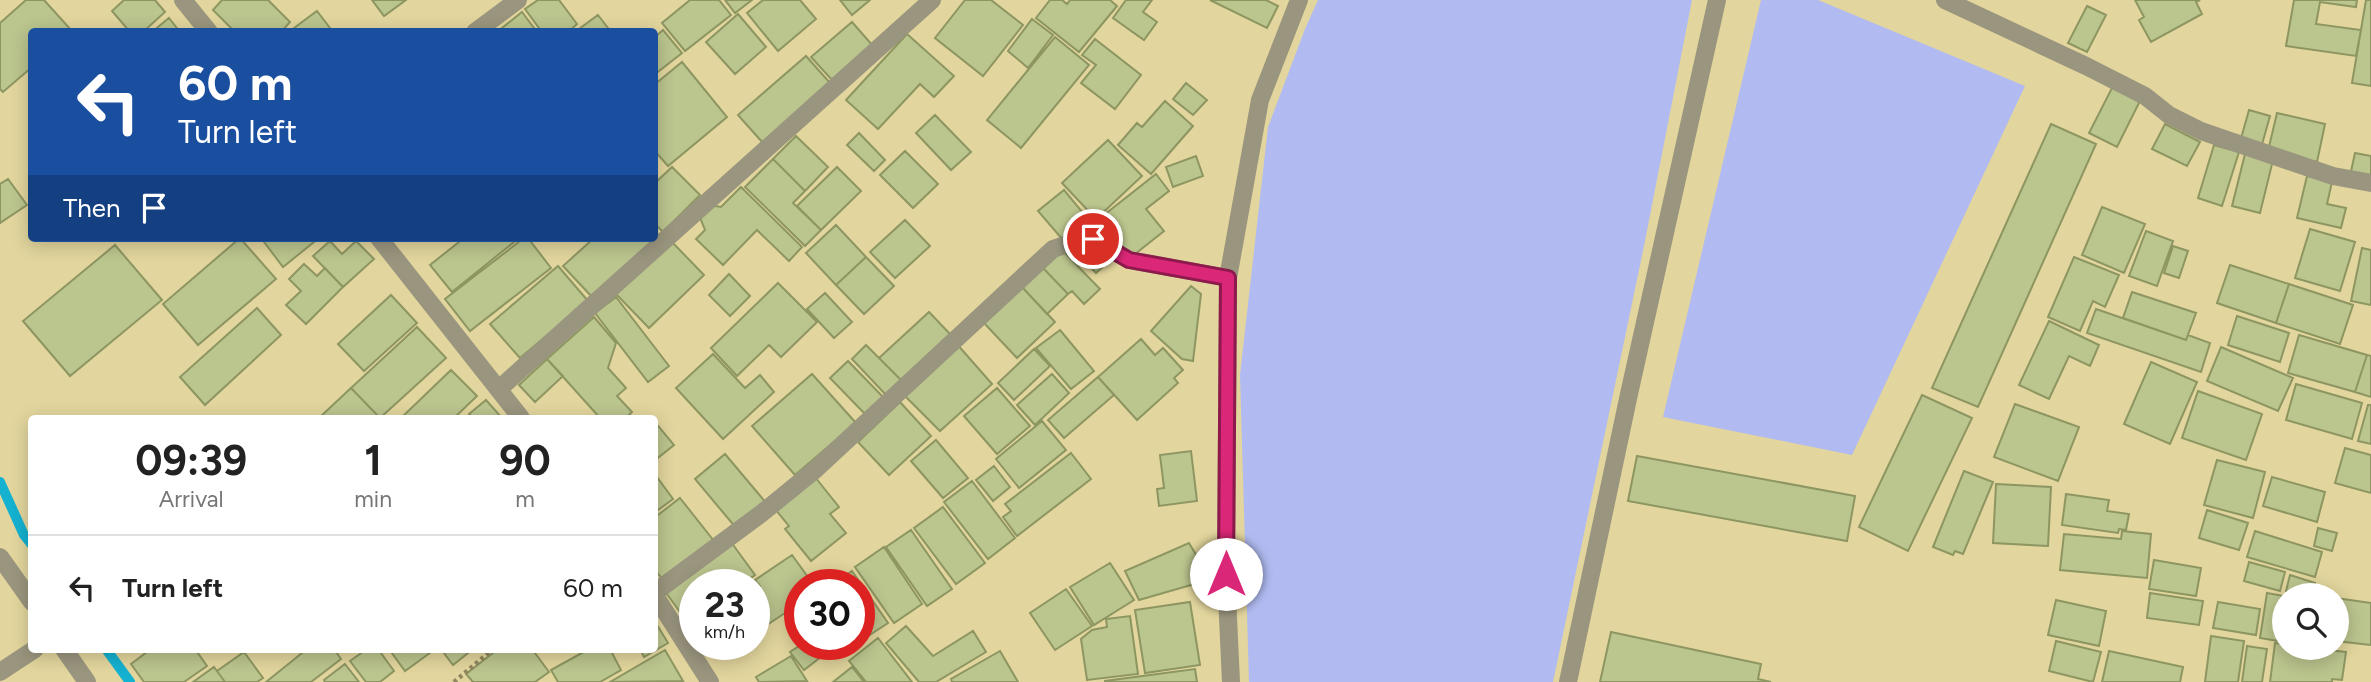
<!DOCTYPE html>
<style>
:root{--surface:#fff;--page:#f6f6f6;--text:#222;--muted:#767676;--line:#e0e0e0}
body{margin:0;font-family:Figtree,sans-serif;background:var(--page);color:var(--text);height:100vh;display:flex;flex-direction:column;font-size:26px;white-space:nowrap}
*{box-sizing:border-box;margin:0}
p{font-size:23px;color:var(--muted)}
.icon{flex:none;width:38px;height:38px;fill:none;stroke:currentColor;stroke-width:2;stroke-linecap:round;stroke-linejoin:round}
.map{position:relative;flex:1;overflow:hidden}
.panel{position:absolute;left:28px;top:415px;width:630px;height:238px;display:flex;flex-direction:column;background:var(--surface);border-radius:7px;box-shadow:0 4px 18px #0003}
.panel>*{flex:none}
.guide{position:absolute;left:28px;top:28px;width:630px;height:214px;border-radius:7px;box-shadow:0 4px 18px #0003;background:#1a4fa0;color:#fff;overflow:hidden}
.controls{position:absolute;left:2272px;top:583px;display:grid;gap:14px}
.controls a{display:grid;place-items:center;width:77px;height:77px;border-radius:50%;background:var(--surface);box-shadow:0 4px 18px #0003;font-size:35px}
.speed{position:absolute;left:679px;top:569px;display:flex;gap:14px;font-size:35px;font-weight:700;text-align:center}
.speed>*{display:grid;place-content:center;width:91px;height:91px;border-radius:50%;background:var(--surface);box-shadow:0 4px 18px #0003;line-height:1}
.speed small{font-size:18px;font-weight:400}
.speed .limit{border:10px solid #d22;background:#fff;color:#111}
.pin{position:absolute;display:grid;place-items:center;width:60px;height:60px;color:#fff;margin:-30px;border:4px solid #fff;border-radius:50%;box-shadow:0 2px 7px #0007}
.me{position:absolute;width:77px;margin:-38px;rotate:0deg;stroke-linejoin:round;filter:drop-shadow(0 0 5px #0008)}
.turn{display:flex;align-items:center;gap:24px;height:147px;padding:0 35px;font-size:32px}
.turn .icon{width:91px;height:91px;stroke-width:2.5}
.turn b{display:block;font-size:49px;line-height:60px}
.then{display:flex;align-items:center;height:66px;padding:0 35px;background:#0003;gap:14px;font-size:26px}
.eta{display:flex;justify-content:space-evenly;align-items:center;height:119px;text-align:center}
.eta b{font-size:42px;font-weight:700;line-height:49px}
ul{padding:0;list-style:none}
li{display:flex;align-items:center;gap:21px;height:105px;padding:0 35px;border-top:2px solid var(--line)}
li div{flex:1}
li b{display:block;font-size:26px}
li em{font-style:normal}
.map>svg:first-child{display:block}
.green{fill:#b1bbf1}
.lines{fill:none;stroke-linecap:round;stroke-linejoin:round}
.stream{stroke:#14b1d0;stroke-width:10}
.building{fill:#bbc58e;stroke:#8d9661;stroke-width:2}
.path{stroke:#90875e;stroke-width:4.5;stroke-dasharray:3.5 3.5;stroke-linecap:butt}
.lane{stroke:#9a957e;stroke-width:18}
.street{stroke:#9a957e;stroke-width:18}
.route-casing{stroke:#8e194d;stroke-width:18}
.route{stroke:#db2777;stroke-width:12}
</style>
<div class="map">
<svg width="2371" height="682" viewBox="0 0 2371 682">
<rect width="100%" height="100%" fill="#e2d59d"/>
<path class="green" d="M1318 0H1692L1644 246 1553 682H1249L1240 375 1268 127 1305 29Z
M1761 0H1818L2025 86 1852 455 1663 417Z"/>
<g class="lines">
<path class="stream" d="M0 482 24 535 32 545
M106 649 130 682"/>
</g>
<path class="building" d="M26 0H44L72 31 32 32V67L3 92 0 89V23Z
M124 0H155L165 12 143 32H130L112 11Z
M222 0H268L290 22 281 32H235L213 10Z
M372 0H406L384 16Z
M538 0H559L577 24 568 32H542L525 9Z
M690 0H719L731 15 685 51 662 23Z
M725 0H752L735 13Z
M763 0H800L816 19 778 51 747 13Z
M840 0H870L852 15Z
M965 0H991L1023 25 983 76 935 38Z
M1050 0H1062L1067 4 1070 0H1110L1117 6 1079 52 1036 18Z
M1126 0H1152L1143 12 1157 22 1144 40 1113 18Z
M1210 0H1266L1278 6 1267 28Z
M2135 0H2200L2196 2 2202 14 2151 42 2139 20 2144 17Z
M2294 0H2357L2356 7 2320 2 2316 24 2361 30 2356 56 2286 46Z
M2366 0H2371V86L2352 83Z
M2087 6 2106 15 2087 52 2068 43Z
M317 11 333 32H290V31Z
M522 12 537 32H497Z
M738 14 766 47 735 74 706 42Z
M598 15 611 32H575Z
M169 18 180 32H152Z
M1032 19 1053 35 1028 68 1008 51Z
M852 22 873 46 833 81 811 57Z
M663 30 682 53 654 75V38Z
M907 34 954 76 934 97 920 84 878 129 846 100Z
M1055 37 1089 65 1021 148 987 120Z
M1095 39 1141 75 1115 109 1081 83 1096 65 1082 55Z
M806 56 830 83 763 143 738 115Z
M682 62 727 117 668 166 654 150V85Z
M1186 83 1207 100 1193 115 1173 99Z
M2113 86 2141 99 2117 147 2089 133Z
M1165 101 1193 126 1151 174 1118 145 1137 123 1142 127Z
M2249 110 2270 116 2261 148 2240 142Z
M2277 113 2325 124 2317 162 2268 151Z
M935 115 971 152 951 170 916 133Z
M2051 124 2096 144 1978 407 1932 388Z
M2165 124 2200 142 2187 166 2152 149Z
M859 133 885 160 874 171 847 145Z
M796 136 828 167 805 191 773 159Z
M1108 140 1142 176 1096 219 1062 183Z
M2214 145 2239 152 2222 206 2198 198Z
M905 151 938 184 913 208 880 175Z
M2355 153 2371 156V180L2350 176Z
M2245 154 2273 160 2260 213 2232 206Z
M1196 156 1203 176 1173 187 1166 167Z
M773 159 805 191 793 203 821 230 805 246 745 187Z
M672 167 700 195 663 232 654 223V184Z
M837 167 861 191 821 230 797 206Z
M1156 174 1169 191 1146 209 1164 231 1130 258 1099 219Z
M2307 176 2332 182 2327 204 2346 208 2341 228 2297 218Z
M8 179 27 205 0 223V184Z
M741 187 802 247 789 261 757 230 723 265 696 239 705 230 699 215 710 205 721 207Z
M1064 190 1088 219 1063 240 1038 211Z
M2102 207 2145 224 2124 273 2082 255Z
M905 220 930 246 895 278 870 252Z
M836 225 866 257 836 285 806 253Z
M2310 229 2355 242 2340 291 2295 278Z
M654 230 661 237 593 298 563 266 594 238H654Z
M2146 231 2173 241 2157 286 2129 276Z
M240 238 276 279 198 345 163 304Z
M261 238H319L283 267Z
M464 238H519L452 292 430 265Z
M524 238H528L551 268 470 331 445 299Z
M330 241 342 254 356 241 374 259 343 287 313 256Z
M671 241 704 275 649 328 616 294Z
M1093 243 1110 260 1096 273 1080 256Z
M115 245 162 300 70 376 23 321Z
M2173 246 2188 251 2179 278 2164 273Z
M2362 248 2371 250V305L2351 301Z
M1062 250 1100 289 1084 304 1072 291 1068 294 1043 268Z
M866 257 894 286 864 314 836 285Z
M2074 257 2119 275 2105 307 2093 301 2080 331 2048 317Z
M304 264 317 276 325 268 343 287 306 324 286 305 301 291 289 279Z
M2230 265 2289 284 2276 323 2217 303Z
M558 266 588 301 520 358 490 324Z
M1043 268 1068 294 1047 314 1022 287Z
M729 274 750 296 730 316 709 295Z
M778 283 817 322 781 357 769 345 737 376 711 348Z
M2289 284 2353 305 2340 344 2276 323Z
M1191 286 1201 294 1193 361 1182 359 1151 331Z
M1022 287 1055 322 1017 358 984 323Z
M2132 292 2196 313 2186 340 2123 318Z
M825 293 852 322 834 338 807 309Z
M391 295 417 323 364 371 338 344Z
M616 297 669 366 648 382 595 313Z
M257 308 281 335 205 405 180 377Z
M2096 309 2186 340 2188 335 2210 343 2201 372 2087 333Z
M929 312 950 334 901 380 879 358Z
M2237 316 2289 333 2280 362 2228 345Z
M594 317 616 343 608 368 626 388 617 396 632 412 626 418H600L547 359Z
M2049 321 2099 345 2090 366 2069 356 2049 399 2019 385Z
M417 327 446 358 380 418 351 388Z
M1060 330 1094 371 1071 389 1036 348Z
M2299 335 2367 355 2355 392 2288 373Z
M1141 339 1155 355 1163 348 1183 370 1174 378 1178 383 1137 420 1098 377Z
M956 343 992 384 940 431 902 393Z
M866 345 901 380 886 395 852 359Z
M2221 347 2293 378 2278 411 2207 381Z
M1034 349 1050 366 1014 400 998 383Z
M713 354 745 388 760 375 774 392 723 439 676 388Z
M2367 355 2371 356V397L2355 392Z
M547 359 563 376 535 402 519 385Z
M848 361 883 397 865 414 830 378Z
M2151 362 2197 382 2170 444 2124 424Z
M451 370 477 396 454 418H401Z
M812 374 856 423 795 475 752 426Z
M1052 374 1069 393 1035 425 1017 405Z
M1098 377 1114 395 1064 438 1048 420Z
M2296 384 2362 403 2352 439 2286 420Z
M351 388 380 418H319Z
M997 388 1030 426 997 454 964 416Z
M2198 391 2262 414 2246 460 2182 438Z
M1922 395 1972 418 1908 551 1859 527Z
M486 400 502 418H473L469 414Z
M900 402 931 436 889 475 858 442Z
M2015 404 2079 427 2058 481 1994 457Z
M2368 405H2371V444L2358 441Z
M654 421 674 445 654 461Z
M1042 421 1066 450 1019 488 996 459Z
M936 440 968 478 943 498 911 461Z
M2345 448 2371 455V493L2335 483Z
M1191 451 1197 501 1159 506 1157 489 1164 488 1160 455Z
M1071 453 1091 479 1017 536 1003 517 1011 511 1005 504Z
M725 454 767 504 737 529 695 479Z
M1637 456 1855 496 1847 541 1628 501Z
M2217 460 2265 472 2253 518 2204 505Z
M994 466 1010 487 993 501 976 480Z
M1964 471 1993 482 1963 554 1955 551 1953 555 1933 547Z
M654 473 673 499 654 513Z
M815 477 839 507 830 514 846 533 811 561 785 529 789 526 775 509Z
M2272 477 2325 492 2317 522 2263 506Z
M972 481 1015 538 988 559 944 502Z
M1996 484 2051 487 2048 546 1993 543Z
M2066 494 2109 500 2107 511 2129 514 2126 530 2119 529 2118 533 2062 525Z
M680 498 714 541 664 581 654 569V518Z
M943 507 985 563 956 584 914 528Z
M2207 510 2248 523 2239 550 2199 538Z
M2318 528 2337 533 2332 551 2314 546Z
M911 530 952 589 927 606 886 547Z
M2122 531 2151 534 2147 578 2060 570 2064 534 2121 539Z
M2255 531 2322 552 2315 577 2247 557Z
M731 542 755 575 742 584H695V619L688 623 664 590Z
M1189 543 1198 558V583L1139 600 1125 571Z
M884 547 922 604 894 623 855 567Z
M792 555 813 584H800V603L764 627 754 613V590L760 586 755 580Z
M2154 560 2201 568 2196 596 2149 589Z
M2249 562 2285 572 2280 591 2244 581Z
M1110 563 1134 600 1094 625 1070 587Z
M852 571 888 623 859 642V584H833Z
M2290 575 2315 583 2311 595H2298L2286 591Z
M1066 589 1092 626 1055 650 1030 613Z
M2150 593 2203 601 2199 625 2147 618Z
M2267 593 2284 596V642L2260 638Z
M2336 598 2371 603V645L2336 641Z
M2056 600 2106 611 2099 646 2048 635Z
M1190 602 1200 665 1145 673 1135 610Z
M2218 602 2260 609 2256 635 2213 628Z
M1130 616 1138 674 1087 680 1081 639 1092 630 1107 627 1106 619Z
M654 620 668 643 644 657 640 649H654Z
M906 626 933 656 973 631 986 652 936 682H919L886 643Z
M1611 632 1761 664 1758 679 1771 682H1600Z
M2211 636 2244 641 2238 682H2205Z
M878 638 912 682H866L849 661Z
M2056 641 2101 652 2093 682 2049 671Z
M2275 643 2284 644V648H2308L2346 652 2342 680 2332 679V682H2270Z
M701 644H734L735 646 718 657 708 655Z
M802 644H813L822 656 804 670 790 652Z
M2247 646 2267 649 2262 682H2242Z
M151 649H195L207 666 184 682H144L131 664Z
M307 649H334L341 659 311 682H266Z
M367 649H378L394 671 380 682H366L350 661Z
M389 649H433L434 650 405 671Z
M441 649H473L453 665Z
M498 649H532L549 672 535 682H473L466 674Z
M589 649H610L621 670 600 682H558L551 670Z
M665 650 683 681 610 682Z
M1000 651 1018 682H952L951 679Z
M2109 651 2183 667 2180 682H2102Z
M244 652 263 678 257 682H225L217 671Z
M791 656 807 681 759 682 756 677Z
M345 664 359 682H325L324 680Z
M214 667 225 682H193Z
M852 667 864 682H833Z
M1195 669 1197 682H1105V681Z"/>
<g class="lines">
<path class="path" d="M454 682 493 649"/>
<path class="lane" d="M1945 0 2086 66 2145 96 2169 115 2201 131 2333 176 2371 183
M475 32 518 0
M499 389 932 0
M654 593 762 513 816 469 1053 249 1080 240 1093 239 1129 260 1228 278"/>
<path class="street" d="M183 0 209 32
M379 238 521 418
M0 557 32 602
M654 594 710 682
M64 649 87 682
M0 672 35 649
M1231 682 1226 574 1228 278 1260 100 1299 0
M1568 682 1629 394 1717 0"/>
</g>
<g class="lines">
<defs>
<path id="route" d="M1093 239 1129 260 1228 278 1226 574"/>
</defs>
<use href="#route" class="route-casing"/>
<use href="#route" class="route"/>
</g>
</svg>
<div class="controls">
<a><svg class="icon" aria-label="search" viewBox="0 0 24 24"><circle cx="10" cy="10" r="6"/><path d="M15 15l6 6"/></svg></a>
</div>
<div class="speed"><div>23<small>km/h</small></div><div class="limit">30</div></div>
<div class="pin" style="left:1093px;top:239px;background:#d93025"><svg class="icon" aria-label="arrive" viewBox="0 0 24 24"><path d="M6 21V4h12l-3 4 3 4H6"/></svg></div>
<svg class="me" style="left:1226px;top:574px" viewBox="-20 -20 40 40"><circle r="19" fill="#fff"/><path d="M0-13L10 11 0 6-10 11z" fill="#db2777"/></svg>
<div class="guide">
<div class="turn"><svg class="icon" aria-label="left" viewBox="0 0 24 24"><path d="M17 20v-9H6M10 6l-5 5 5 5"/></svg><div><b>60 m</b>Turn left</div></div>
<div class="then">Then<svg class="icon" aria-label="arrive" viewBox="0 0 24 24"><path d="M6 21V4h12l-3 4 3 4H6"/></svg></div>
</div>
<section class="panel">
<div class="eta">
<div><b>09:39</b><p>Arrival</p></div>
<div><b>1</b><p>min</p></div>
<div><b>90</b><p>m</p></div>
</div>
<ul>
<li><svg class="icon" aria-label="left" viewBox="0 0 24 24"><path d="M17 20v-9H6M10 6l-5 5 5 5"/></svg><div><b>Turn left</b></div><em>60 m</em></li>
</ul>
</section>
</div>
